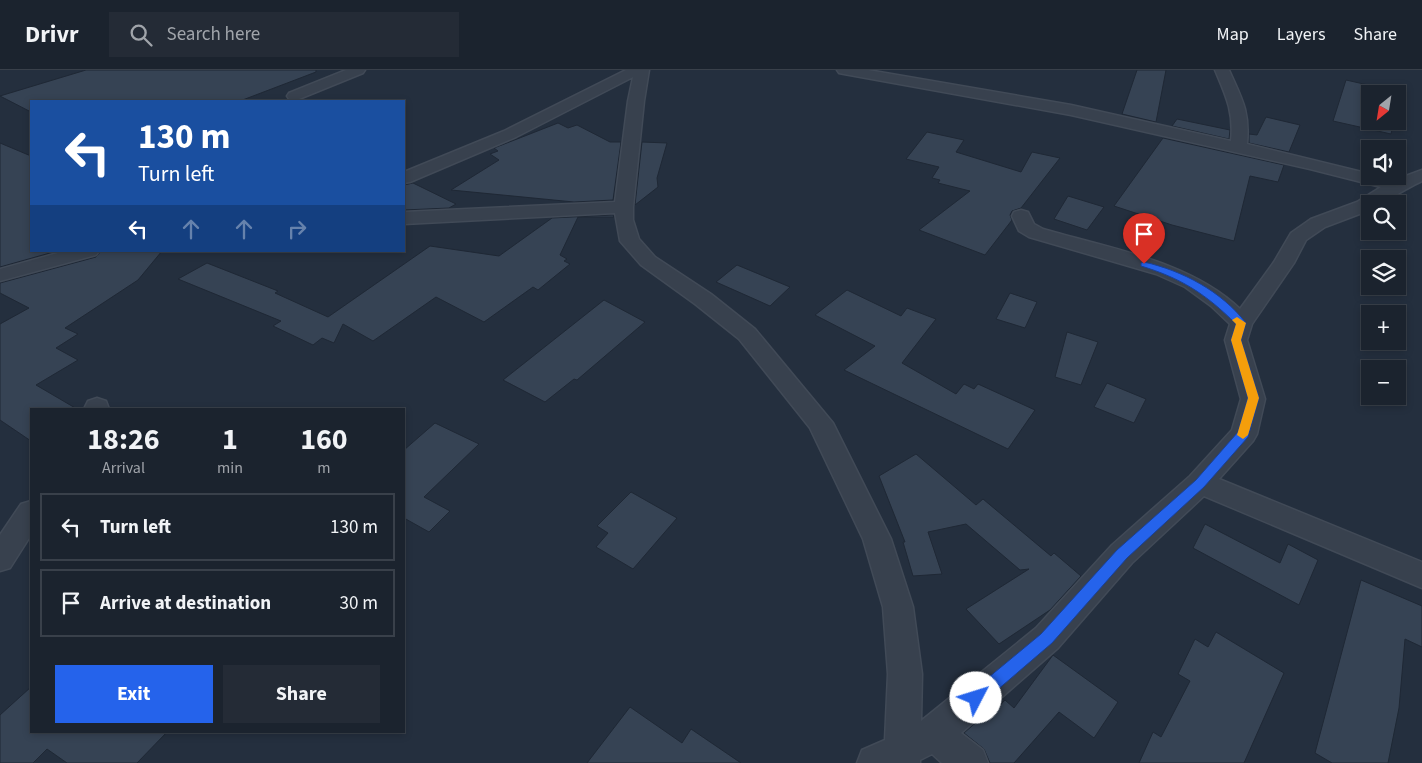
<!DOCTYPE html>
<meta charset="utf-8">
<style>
:root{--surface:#1b232e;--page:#242b36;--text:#f1f3f6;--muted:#a0a4aa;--line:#39404a;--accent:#2563eb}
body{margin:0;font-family:"Source Sans 3",sans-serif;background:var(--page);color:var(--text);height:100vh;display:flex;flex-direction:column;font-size:19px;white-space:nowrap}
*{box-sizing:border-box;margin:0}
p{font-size:16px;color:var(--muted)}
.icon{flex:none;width:28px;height:28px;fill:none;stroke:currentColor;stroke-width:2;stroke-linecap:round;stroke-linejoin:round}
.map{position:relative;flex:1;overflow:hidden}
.side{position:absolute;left:30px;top:338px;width:375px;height:325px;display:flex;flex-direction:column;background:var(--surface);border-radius:0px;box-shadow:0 2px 8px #0003,0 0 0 1px var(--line)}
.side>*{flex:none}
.guide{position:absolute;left:30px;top:30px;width:375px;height:152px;border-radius:0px;box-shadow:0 2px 8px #0003,0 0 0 1px var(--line);background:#1a4fa0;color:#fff;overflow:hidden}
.needle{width:32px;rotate:210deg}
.buttons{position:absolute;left:1361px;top:15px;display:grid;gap:10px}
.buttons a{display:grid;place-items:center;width:45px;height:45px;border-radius:0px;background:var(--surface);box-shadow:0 2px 8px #0003,0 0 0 1px var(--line);font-size:25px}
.pin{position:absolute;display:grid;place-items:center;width:42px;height:42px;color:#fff;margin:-51px -21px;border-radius:50% 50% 50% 0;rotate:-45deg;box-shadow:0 0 5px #0007}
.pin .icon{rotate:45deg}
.me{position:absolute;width:55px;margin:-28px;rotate:50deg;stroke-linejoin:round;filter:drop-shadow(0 0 4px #0008)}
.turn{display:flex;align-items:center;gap:18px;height:105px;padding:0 25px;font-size:22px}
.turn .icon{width:65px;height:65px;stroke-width:2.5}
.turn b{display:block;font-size:35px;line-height:42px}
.lanes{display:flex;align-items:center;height:48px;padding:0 25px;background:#0003;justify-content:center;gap:25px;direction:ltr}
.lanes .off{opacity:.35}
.eta{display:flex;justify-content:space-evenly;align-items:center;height:85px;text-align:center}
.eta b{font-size:30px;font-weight:700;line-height:35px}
.button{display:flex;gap:10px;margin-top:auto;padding:10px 25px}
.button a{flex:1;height:58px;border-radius:0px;background:var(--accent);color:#fff;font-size:20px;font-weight:700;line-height:58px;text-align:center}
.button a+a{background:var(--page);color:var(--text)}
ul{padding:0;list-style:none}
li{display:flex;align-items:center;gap:15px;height:68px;margin:0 10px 8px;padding:0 15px;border:2px solid var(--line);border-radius:0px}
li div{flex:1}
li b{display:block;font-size:19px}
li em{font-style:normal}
header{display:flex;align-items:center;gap:30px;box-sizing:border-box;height:70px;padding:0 25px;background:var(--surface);border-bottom:1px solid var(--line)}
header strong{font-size:24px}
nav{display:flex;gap:28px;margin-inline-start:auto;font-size:18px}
.search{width:350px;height:45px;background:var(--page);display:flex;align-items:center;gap:12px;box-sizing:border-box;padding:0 18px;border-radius:0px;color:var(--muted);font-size:19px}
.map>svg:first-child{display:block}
.building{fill:#364354;stroke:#1f2835}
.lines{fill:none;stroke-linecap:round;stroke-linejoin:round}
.minor-casing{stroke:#414a57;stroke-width:3}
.minor{fill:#38414e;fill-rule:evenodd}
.route{fill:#2563eb;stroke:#184099}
.slow{fill:#f59e0b}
</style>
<header>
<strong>Drivr</strong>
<div class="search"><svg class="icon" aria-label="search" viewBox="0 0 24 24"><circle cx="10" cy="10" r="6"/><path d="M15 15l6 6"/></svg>Search here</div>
<nav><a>Map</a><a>Layers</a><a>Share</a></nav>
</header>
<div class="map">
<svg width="1422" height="693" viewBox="0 0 1422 693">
<rect width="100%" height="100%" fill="#242f3e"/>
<path class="building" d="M86 0H316V2L240 31H31V42L0 26Z
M1137 0H1166L1156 52 1122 44Z
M1346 10 1399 22 1398 31V24H1370V51H1394L1391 64 1333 51Z
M1266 47 1300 55 1289 82 1249 73V64L1257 65Z
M1177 49 1230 60 1229 69 1172 56Z
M558 53 568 58 577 55 610 72H621L613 130 574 132 451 120 499 90 490 84 498 81 494 78Z
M927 62 964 70 956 82 1021 102 1032 82 1060 88 1021 138 1012 141 1010 145 1012 150 985 185 919 160 970 121 938 113 940 110 932 108 939 97 906 89Z
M1163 68 1284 95 1278 112 1250 106 1234 171 1172 155 1114 136Z
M642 72 667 73 657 108 658 117 635 135Z
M0 73 31 86V181H57L0 197Z
M413 113 456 134 449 138 404 140V115Z
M1068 126 1104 137 1087 160 1054 149Z
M613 145 614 147H578L560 185 567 189 564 191 570 194 538 220 533 217 484 252 436 227 373 271 343 254 334 273 322 268 313 275 273 256 281 251 178 209 207 193 278 221 275 223 328 247 430 176 499 186 552 148Z
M101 181H162L138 210 65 258 78 264 56 278 78 290 36 315 77 339H31V371L0 350V254L29 238 0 223V213L96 187Z
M737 195 790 217 770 236 716 212Z
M847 220 901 246 907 238 936 249 902 293 956 324 964 314 974 319 978 314 1035 340 1008 379 844 300 875 276 815 245Z
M1010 223 1037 232 1025 258 996 249Z
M604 230 645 252 577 310 574 309 545 332 503 310Z
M1067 262 1098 272 1081 315 1055 307Z
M1107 313 1146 329 1134 353 1094 337Z
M435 353 479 374 424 427 450 441 429 462 404 448V380Z
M916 384 976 435 983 429 1051 486 1054 483 1081 506 1050 540 999 574 966 539 1029 499 1020 500 966 454 928 462 942 504 913 506 903 472H905L879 406Z
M631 422 677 448 633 499 596 477 608 463 597 456Z
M1205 454 1280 493 1288 474 1318 490 1299 535 1193 478Z
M1361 510 1422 536V577L1405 569 1399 638 1388 693H1332L1315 683Z
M1216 562 1284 603 1244 693H1139L1153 662 1161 667 1190 611 1178 604 1195 569 1208 577Z
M1053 585 1118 632 1094 668 1059 642 1014 693H990L984 679 964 663 982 647 986 650 1005 630 1014 638Z
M31 617V661H168L137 693H67L47 679 33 693H0V645Z
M630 637 682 673 691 659 741 693H587Z"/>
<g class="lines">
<defs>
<path id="minor" d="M346 0H365L363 3 299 29H289L287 26 289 23Z
M626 0H649L644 31 633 137V150L639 169 655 187 711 224 755 259 833 353 891 469 913 537 922 604 921 651 1036 558 1112 475 1190 406 1232 360 1241 329 1225 270 1230 254 1211 236 1185 217 1156 204 1029 167 1019 161 1012 146 1014 142 1021 140 1028 142 1034 154 1043 159C1108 178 1190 191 1240 239L1274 192 1291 163 1311 149 1357 132 1381 117 1310 99 1071 45 844 4 839 3 837 0H868L1071 35 1231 71C1234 42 1226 26 1215 0H1229C1242 29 1250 41 1247 74L1370 104V106H1380L1395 110 1422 100V111C1406 118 1385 134 1370 134V140L1325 157 1306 170 1294 193 1252 254 1247 270 1265 329 1257 364 1253 371 1219 409 1422 492V518L1204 426 1132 493 1058 578 961 663 983 680 988 693H942L932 684 920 690V693H857L862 680 885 670 888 604 883 537 863 469 810 358 739 269 695 234 641 195 620 171 615 143 404 154V142L615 132 628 31 633 7 516 67 410 112 404 113V102L504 61Z
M65 181H99L96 185 0 211V199Z
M97 328 106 331 109 339H84L88 331Z
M31 431V465L10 498 0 501V465L21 434Z"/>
</defs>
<use href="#minor" class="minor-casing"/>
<use href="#minor" class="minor"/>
</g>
<path class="route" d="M1144 192C1183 201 1221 221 1246 253L1241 270 1259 328 1248 367 1204 417 1127 488 1052 573 982 633 976 635 971 633 968 628 971 622 1041 564 1117 480 1196 410 1238 362 1248 328 1231 270 1236 254C1206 224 1181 208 1141 196V193Z"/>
<path class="slow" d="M1237 247 1246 253 1241 270 1259 328 1248 365 1243 369 1237 365 1248 328 1231 270 1236 254 1232 250Z"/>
</svg>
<div class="buttons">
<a><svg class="needle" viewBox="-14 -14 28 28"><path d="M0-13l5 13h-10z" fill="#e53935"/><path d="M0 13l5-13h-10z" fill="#a0a4aa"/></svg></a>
<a><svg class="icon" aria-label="sound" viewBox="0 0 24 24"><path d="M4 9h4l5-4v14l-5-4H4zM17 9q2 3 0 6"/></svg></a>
<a><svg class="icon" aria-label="search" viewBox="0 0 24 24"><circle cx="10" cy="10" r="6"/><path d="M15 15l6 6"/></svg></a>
<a><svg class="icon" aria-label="layers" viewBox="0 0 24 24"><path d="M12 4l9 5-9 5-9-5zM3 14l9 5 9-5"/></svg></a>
<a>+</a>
<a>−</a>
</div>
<div class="pin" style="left:1144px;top:194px;background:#d93025"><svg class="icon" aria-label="arrive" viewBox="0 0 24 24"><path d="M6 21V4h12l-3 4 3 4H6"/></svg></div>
<svg class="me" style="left:976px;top:628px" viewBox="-20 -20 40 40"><circle r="19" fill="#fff"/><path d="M0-13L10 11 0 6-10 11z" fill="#2563eb"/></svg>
<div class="guide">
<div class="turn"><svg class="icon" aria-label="left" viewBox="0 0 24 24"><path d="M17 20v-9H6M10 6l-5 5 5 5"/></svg><div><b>130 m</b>Turn left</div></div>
<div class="lanes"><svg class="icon" aria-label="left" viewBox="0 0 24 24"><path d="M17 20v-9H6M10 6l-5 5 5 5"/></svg><svg class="icon off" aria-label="ahead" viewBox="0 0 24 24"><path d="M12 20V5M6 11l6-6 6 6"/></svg><svg class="icon off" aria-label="ahead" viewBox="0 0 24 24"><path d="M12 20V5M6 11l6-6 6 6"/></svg><svg class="icon off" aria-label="right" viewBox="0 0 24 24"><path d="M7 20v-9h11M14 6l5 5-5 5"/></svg></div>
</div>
<section class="side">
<div class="eta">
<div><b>18:26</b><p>Arrival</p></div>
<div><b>1</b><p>min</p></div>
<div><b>160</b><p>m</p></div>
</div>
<ul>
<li><svg class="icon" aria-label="left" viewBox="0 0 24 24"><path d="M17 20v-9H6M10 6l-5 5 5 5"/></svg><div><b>Turn left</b></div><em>130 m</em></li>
<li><svg class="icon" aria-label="arrive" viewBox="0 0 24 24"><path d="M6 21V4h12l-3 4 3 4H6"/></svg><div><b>Arrive at destination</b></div><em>30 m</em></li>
</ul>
<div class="button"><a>Exit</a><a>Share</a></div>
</section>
</div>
